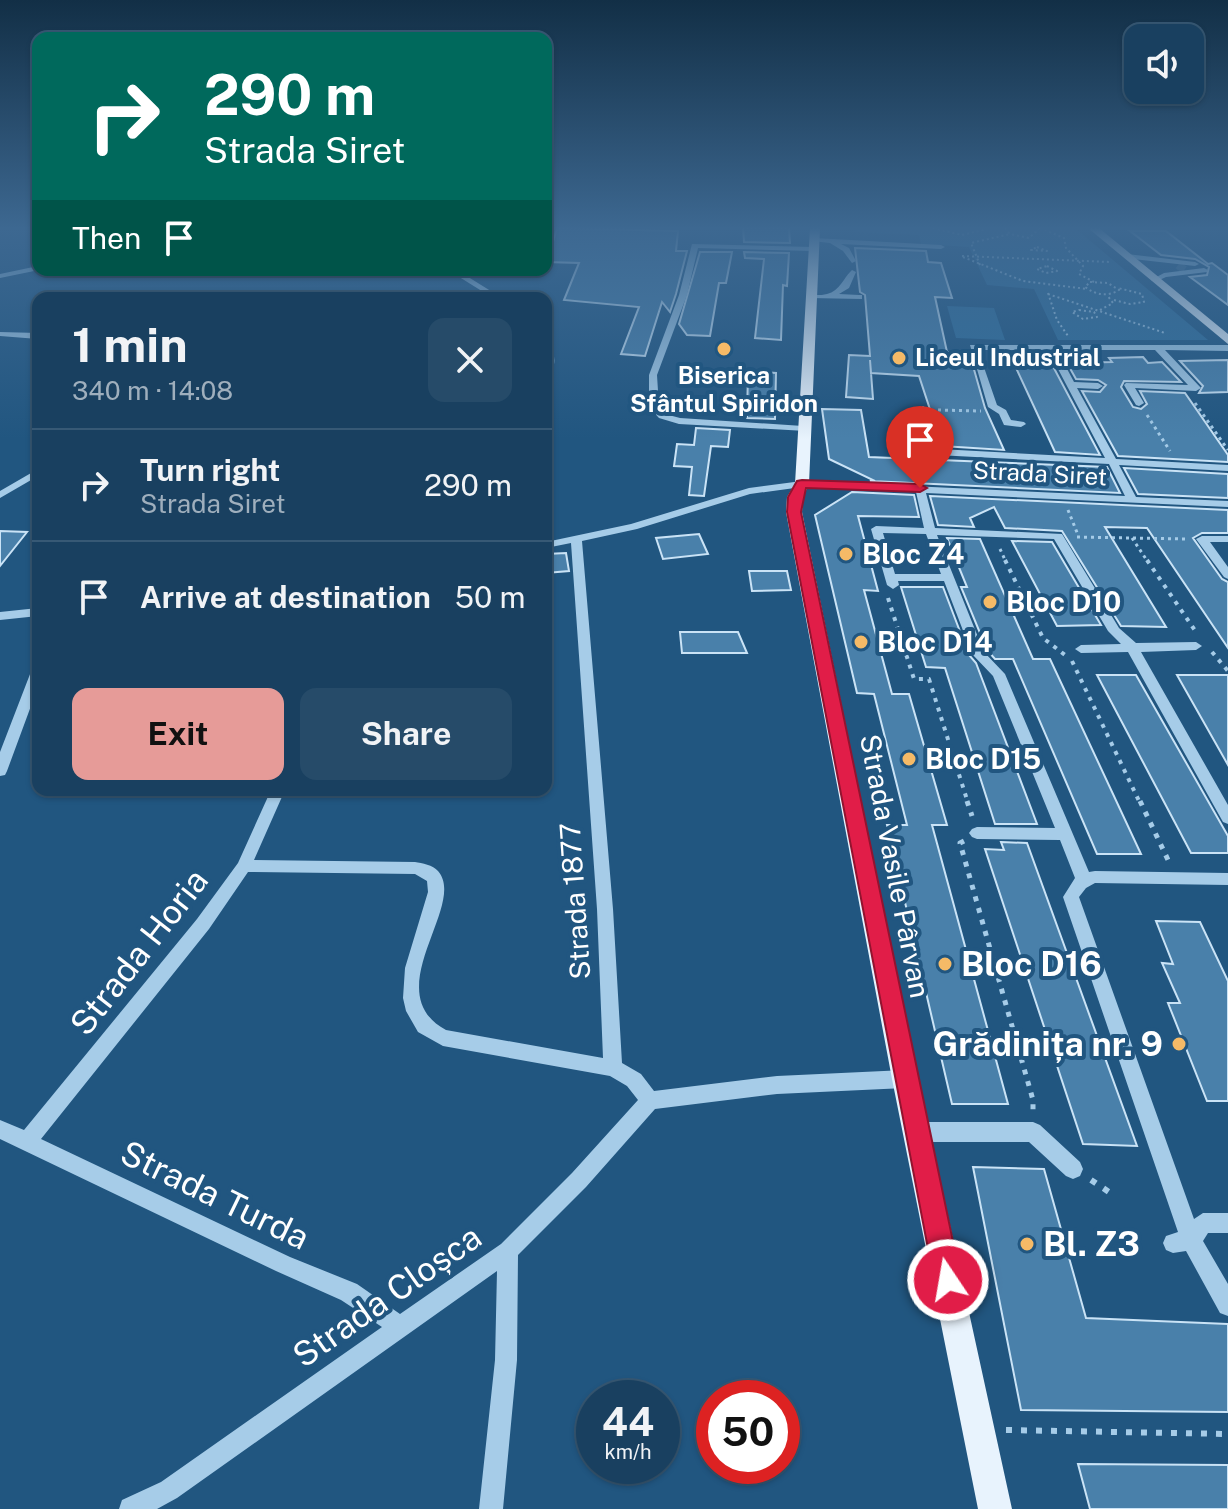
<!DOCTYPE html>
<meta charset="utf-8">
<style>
:root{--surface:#194060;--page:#264b69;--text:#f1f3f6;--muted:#9fafbd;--line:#375975;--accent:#e69b98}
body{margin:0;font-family:"Public Sans",sans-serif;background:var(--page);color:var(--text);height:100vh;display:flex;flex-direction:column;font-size:30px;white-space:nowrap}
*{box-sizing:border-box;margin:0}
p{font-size:26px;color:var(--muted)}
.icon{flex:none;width:44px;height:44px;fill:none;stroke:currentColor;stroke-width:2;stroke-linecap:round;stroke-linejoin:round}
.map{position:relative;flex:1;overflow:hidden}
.drawer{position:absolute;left:32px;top:292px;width:520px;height:504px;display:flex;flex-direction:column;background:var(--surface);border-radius:16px;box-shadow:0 2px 6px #0004,0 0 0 2px var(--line)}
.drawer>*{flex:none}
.guide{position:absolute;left:32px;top:32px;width:520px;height:244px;border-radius:16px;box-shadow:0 2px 6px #0004,0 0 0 2px var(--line);background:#00695c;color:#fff;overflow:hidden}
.fabs{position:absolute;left:1124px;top:24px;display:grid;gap:16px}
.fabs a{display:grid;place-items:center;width:80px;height:80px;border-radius:16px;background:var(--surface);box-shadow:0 2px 6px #0004,0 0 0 2px var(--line);font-size:40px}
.speed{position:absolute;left:576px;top:1380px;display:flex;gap:16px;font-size:40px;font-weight:700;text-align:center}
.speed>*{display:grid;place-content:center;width:104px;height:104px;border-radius:50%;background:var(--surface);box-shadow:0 2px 6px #0004,0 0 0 2px var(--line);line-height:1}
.speed small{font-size:20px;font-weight:400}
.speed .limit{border:12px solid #d22;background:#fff;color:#111}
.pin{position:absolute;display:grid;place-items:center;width:68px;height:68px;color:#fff;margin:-82px -34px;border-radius:50% 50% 50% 0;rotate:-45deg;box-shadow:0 0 8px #0007}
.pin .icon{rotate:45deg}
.me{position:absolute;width:88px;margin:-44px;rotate:348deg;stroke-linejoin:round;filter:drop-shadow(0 0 6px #0008)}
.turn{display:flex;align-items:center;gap:28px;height:168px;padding:0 40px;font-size:36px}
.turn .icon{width:104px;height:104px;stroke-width:2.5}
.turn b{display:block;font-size:56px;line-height:68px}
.then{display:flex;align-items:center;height:76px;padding:0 40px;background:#0003;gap:16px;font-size:30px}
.round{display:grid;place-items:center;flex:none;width:84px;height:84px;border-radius:16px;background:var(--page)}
.headline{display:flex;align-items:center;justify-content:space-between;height:136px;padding:0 40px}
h1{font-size:48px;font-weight:700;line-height:60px}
.action{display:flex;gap:16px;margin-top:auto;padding:16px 40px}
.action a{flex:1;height:92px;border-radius:16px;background:var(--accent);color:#111;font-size:32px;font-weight:700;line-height:92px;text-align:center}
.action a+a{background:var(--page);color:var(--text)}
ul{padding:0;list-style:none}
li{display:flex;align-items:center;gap:24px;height:112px;padding:0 40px;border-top:2px solid var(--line)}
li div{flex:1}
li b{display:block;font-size:30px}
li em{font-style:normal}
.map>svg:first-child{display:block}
.green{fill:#306f9c}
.building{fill:#4980aa;stroke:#cae3f6;stroke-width:2}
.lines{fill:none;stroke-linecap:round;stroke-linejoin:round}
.minor-tunnel{stroke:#426f93;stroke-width:8;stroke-dasharray:8 4;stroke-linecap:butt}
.path-far4{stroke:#a6cce8;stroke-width:2;stroke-dasharray:2 3;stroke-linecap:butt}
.path-far3{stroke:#a6cce8;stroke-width:3;stroke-dasharray:3 4;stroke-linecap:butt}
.path-far2{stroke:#a6cce8;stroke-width:4;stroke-dasharray:4 6;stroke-linecap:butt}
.path-far1{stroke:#a6cce8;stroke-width:5;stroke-dasharray:5 7;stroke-linecap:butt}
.path{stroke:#a6cce8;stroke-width:6;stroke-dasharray:6 9;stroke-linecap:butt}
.minor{fill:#a6cce8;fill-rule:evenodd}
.major{fill:#e8f3fd;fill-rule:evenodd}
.route{fill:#e11d48;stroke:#92132f;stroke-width:2}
.poi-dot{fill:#f5ba67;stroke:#215680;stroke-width:3}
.labels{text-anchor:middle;stroke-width:8;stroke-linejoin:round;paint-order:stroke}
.far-poi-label{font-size:24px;font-weight:bold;fill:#fff;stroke:#215680;text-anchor:start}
.far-street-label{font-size:24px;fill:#fff;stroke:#215680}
.poi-label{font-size:28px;font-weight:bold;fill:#fff;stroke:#215680;text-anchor:start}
.street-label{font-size:28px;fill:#fff;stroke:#215680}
.near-street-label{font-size:34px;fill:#fff;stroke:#215680}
.near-poi-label{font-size:34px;font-weight:bold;fill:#fff;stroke:#215680;text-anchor:start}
</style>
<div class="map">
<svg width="1228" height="1509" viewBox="0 0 1228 1509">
<rect width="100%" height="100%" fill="#215680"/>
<path class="green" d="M861 228H1075L1208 340H1058L1034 289 987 285 969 247 921 244 919 235 852 232Z
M947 306 994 308 1005 340 956 338Z"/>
<path class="building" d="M557 228 678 231 676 251H687L676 294 670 312 662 302 645 356 621 354 639 307 564 300 579 263 547 262Z
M743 228H789L790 243 744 242Z
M1130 231H1166L1208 264 1212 263 1228 275V305L1190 277 1207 275 1209 267 1195 259 1161 255Z
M855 248 926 251 928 262 941 263 952 298 935 297 947 352H969L985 408 1004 450 942 446 919 376 871 373 870 360 873 399 846 397 849 355 870 356 865 295 860 292Z
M700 252H732L726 283H719L710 336 687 335 679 324Z
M744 252 789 253 787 286 783 285 781 340 755 338 764 259 745 258Z
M1010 355H1047L1100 455 1055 452Z
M1143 357 1148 363 1162 362 1181 382 1124 381 1121 387 1133 407 1141 409 1147 404 1140 391 1185 393 1228 455V462L1118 456 1082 391 1100 392 1106 385 1098 380 1076 379 1067 363 1112 362 1109 358Z
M1228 360V392L1199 393 1203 386 1180 361Z
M748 371 776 373 775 419 747 418Z
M822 409 861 410 869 457 1107 467 1120 493 870 481 873 480 829 459Z
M696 428 730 430 728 447 711 446 704 496 689 495 692 467 674 466 677 444 694 445Z
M1124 468 1228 474V498L1138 494Z
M852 492 914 495 919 517 858 516 878 591 864 590 892 694H909L947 825H932L1008 1104H952L887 825H907L874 694 857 693 815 515Z
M930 496 1228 510V533H1202L1193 538 1222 579 1228 582V648L1147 528 1105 527 1166 627 1121 626 1062 531 1005 528 994 507 970 518 974 527 938 525Z
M0 531 27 532 0 566Z
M699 534 708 554 663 559 656 538Z
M947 538 980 539 1033 659H1050L1141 854H1097L1013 659H995L987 650 961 587H967Z
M1012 541 1052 542 1101 625 1057 626Z
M566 553 569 571 546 573V554Z
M749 571H787L791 590 752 591Z
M901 587H943L969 655 976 663 1037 824H995L945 668 926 667Z
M680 632H738L747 653H682Z
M1097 675H1136L1228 836V853H1191Z
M1177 675H1228V765Z
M1001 842 1027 843 1137 1146 1083 1144 985 849 1004 850Z
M1156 921 1200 922 1228 981V1101H1207L1168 1003H1180L1162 963 1173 964Z
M973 1167 1044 1169 1086 1318 1228 1324V1412L1021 1410Z
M1078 1464 1228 1465V1509H1090Z"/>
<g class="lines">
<path class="minor-tunnel" d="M1178 265 1186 271"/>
<path class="path-far4" d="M933 228 962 235 991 228
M1005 228 1010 234 1029 238 1040 228
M1040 228 1064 238 1066 248 1083 266 1079 274 1094 282
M1037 247 1047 251 1031 250Z
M962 256 1110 262
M963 257 1023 281 1087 289
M980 265 971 243 1010 234
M1047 266 1057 271 1046 273 1037 269Z
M1090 282 1108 283 1119 290C1107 297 1096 295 1085 287Z
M1048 293 1057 320 1068 336
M1048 294 1165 333
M1114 300 1130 304 1144 302 1142 294 1118 288
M1079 310 1094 312 1097 317 1083 319 1072 312Z
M1100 310 1113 303 1107 295"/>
<path class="path-far3" d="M1195 403 1228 450
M938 410 981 411
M1147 415 1170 451
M1068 510 1078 535
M1077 537 1188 539
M1132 538 1148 562
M1000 549 1006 562"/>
<path class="path-far2" d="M1005 560 1043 638 1065 655
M1147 560 1196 632
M888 598 914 679H929L968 803
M1212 652 1228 671
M1072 661 1140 803"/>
<path class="path-far1" d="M967 801 972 816
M1140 801 1169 862
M964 841 960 843 1033 1100V1111"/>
<path class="path" d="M1091 1180 1112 1194
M1006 1430 1228 1434"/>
<path class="minor" d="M814 238 941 245 945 247 941 249 841 244 849 248 856 261 852 263 843 251 830 243 812 241Z
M692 244 813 247 817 249 813 251 698 248 687 295 657 375 659 407 665 414 680 418 803 426 808 429 806 431 679 424 659 418 649 407V375L679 295Z
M1127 254 1195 262 1199 264 1195 266 1124 258V254Z
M38 266 39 270 0 278V274Z
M1204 268 1208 270 1207 272 1166 277 1155 282 1151 280 1164 273Z
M448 270H457L502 298H493Z
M852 270 856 272 849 288 839 294 859 295H862V299L810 298 806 296C813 294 820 296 827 294 840 291 844 277 852 270Z
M0 332 38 333V339L0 336Z
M546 339 550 342C554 354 559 367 546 375Z
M970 345H1228V351L1165 350 1201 388 1196 391 1135 388 1144 403 1139 406 1136 405 1124 385 1126 383 1188 385 1155 350H1057L1074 382 1098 383 1103 386 1098 389 1077 388 1116 459 1228 465V471L1119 465 1136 497 1228 501V507L926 493 935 528 1062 534 1119 628 1136 643 1196 642 1202 646 1196 650 1141 652 1228 805V824L1223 822 1128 652 1081 653 1075 649 1081 645 1121 644 1108 631 1054 539 937 535 984 652 1005 674 1089 872 1095 871 1228 873V885L1095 883 1086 888 1079 897 1194 1219 1203 1213H1228V1233H1208L1203 1241 1228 1284V1316L1220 1313 1186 1251 1173 1253 1166 1250 1163 1243 1166 1236 1178 1232 1063 897 1075 878 1060 840 977 839 972 837 969 833 972 829 977 827 1055 828 993 676 972 654 944 581H898L899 585 893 589 887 585 871 529 876 526 924 528 916 492 802 487 750 494 637 529 582 541 613 909 622 1063 641 1074 654 1091 777 1076 905 1070 911 1073 914 1079 911 1085 905 1088 777 1094 655 1109 586 1187 518 1255 517 1360 503 1509H479L495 1360 497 1271 177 1498 157 1509H119L122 1500 161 1482 382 1327 341 1300 276 1271 0 1139V1120L24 1130 197 919 238 863 271 790H285L254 860 415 862C422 863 433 865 438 871 468 905 376 992 446 1030L603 1058 597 909 571 543 546 548V542L631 524 749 488 802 481 1125 496 1109 464 937 455C924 451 918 443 916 430L923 426 918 409 923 406 928 409 933 427 926 431C927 441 931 445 939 449L1105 458 1048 350H978L997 405 1006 410 1011 420 1024 422 1026 424 1021 427 1004 425 999 414 988 407ZM883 533 926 534 941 574H895ZM248 872 415 874 427 881 428 892 405 968 403 998 406 1011 418 1032 443 1046 610 1076 627 1086 638 1100 572 1173 501 1244 400 1314 357 1284 290 1257 41 1139 209 929Z
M38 469V476L0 498V491Z
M1202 536H1228V542H1210L1228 567V579L1224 577 1196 539Z
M38 608V616L0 620V612Z
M38 665V687L7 771 5 775 0 776V752L32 669Z
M917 1122H1033L1040 1125 1080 1162 1083 1169 1080 1176 1073 1179 1066 1176 1029 1142H917L910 1139 907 1132 910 1125Z"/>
<path class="major" d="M810 228H820L809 484 803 497 802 512 918 1079 1012 1509H978L892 1079 786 512 787 497 795 484Z
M1088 228H1099L1228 334V344Z"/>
</g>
<linearGradient id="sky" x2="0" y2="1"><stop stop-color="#122f46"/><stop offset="0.52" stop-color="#3d6891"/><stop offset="1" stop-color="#3d6891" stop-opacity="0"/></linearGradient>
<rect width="1228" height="439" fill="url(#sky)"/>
<path class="route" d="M802 480 920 484 927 488 920 492 806 488 801 512 961 1280 957 1290 948 1294 938 1290 934 1280 787 512 788 497 797 481Z"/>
<g class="poi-dot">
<circle cx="724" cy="349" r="8"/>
<circle cx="899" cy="358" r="8"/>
<circle cx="846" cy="554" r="8"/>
<circle cx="990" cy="602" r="8"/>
<circle cx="861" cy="642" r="8"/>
<circle cx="909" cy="759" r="8"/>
<circle cx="945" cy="964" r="8"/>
<circle cx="1179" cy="1044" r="8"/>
<circle cx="1027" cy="1244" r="8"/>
</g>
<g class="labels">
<g class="far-poi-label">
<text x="915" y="366">Liceul Industrial</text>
<text x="724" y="384" text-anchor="middle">Biserica<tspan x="724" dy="28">Sfântul Spiridon</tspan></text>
</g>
<g class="far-street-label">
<text transform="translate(1040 474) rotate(3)" y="8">Strada Siret</text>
</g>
<g class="poi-label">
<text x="862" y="564">Bloc Z4</text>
<text x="1006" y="612">Bloc D10</text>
<text x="877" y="652">Bloc D14</text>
<text x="925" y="769">Bloc D15</text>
</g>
<g class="street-label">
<text transform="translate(895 866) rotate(79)" y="10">Strada Vasile Pârvan</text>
<text transform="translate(575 901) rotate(-94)" y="10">Strada 1877</text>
</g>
<g class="near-street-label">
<text transform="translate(139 952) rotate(-52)" y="12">Strada Horia</text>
<text transform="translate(215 1195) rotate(26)" y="12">Strada Turda</text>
<text transform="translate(387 1296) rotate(-35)" y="12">Strada Cloșca</text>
</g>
<g class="near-poi-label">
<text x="961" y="976">Bloc D16</text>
<text x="1163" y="1056" text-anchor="end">Grădinița nr. 9</text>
<text x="1043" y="1256">Bl. Z3</text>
</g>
</g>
</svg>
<div class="fabs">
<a><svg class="icon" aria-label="sound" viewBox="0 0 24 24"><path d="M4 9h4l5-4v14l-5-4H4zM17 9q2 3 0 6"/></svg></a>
</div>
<div class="speed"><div>44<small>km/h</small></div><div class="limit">50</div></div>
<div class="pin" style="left:920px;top:488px;background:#d93025"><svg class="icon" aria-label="arrive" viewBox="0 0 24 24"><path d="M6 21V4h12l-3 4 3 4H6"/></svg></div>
<svg class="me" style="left:948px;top:1280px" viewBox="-20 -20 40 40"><circle r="17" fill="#e11d48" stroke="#fff" stroke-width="3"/><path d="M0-11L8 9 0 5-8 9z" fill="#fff"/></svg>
<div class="guide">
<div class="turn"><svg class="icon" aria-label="right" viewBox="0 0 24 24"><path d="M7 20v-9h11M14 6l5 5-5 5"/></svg><div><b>290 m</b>Strada Siret</div></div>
<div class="then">Then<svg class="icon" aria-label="arrive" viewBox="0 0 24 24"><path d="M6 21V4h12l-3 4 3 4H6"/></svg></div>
</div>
<section class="drawer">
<div class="headline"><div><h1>1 min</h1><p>340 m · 14:08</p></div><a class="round"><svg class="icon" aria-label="close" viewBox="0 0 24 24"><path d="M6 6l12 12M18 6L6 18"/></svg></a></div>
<ul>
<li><svg class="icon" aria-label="right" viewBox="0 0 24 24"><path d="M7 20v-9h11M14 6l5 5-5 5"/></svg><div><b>Turn right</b><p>Strada Siret</p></div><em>290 m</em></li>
<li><svg class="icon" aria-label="arrive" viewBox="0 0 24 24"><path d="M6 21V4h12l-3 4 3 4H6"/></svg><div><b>Arrive at destination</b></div><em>50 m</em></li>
</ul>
<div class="action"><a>Exit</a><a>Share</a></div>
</section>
</div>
